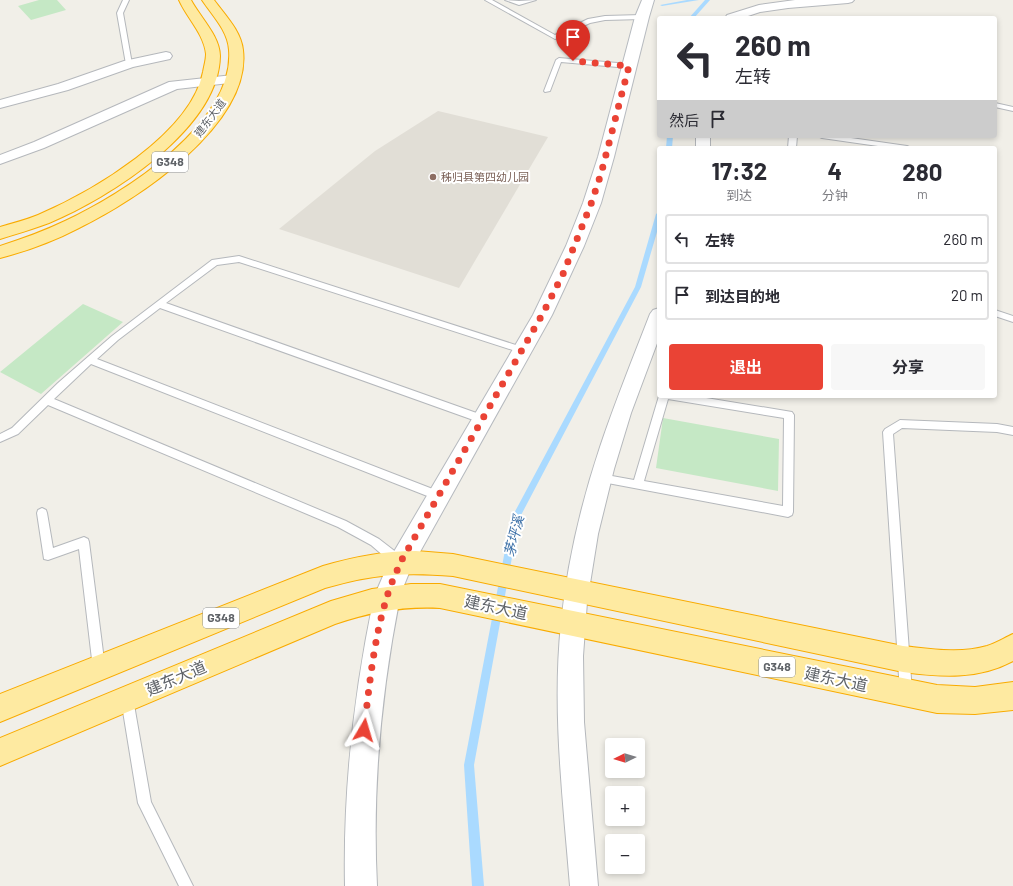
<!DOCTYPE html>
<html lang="zh">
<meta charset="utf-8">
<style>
:root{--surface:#fff;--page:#f7f7f7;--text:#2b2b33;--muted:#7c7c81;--line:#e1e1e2;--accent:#ea4335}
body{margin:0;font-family:Barlow,"Noto Sans SC",sans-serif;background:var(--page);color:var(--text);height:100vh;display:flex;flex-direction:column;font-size:15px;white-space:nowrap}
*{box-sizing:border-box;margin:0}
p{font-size:13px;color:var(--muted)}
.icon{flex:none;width:22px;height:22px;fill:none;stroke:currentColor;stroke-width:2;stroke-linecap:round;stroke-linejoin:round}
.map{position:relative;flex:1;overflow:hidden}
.sheet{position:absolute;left:657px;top:146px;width:340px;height:252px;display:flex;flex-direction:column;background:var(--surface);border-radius:4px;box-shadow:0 2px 6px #0003}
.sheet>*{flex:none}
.banner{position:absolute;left:657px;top:16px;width:340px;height:122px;border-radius:4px;box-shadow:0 2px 6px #0003;background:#fff;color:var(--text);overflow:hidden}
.needle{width:26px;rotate:265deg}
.buttons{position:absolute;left:605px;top:738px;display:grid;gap:8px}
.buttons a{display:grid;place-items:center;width:40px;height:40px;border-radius:4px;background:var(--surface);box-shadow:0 2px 6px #0003;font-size:20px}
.pin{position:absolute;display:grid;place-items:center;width:34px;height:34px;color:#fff;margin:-41px -17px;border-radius:50% 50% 50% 0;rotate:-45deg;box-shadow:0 0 4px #0007}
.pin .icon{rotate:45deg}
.me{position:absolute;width:44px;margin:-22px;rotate:7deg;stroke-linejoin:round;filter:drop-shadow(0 0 3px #0008)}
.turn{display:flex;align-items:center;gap:14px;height:84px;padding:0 12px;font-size:18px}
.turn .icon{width:52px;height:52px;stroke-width:2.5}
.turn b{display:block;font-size:28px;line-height:34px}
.then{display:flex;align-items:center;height:38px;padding:0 12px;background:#0003;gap:8px;font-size:15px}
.eta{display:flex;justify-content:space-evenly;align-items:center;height:68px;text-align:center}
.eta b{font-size:24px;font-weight:700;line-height:28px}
.action{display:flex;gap:8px;margin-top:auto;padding:8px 12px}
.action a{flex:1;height:46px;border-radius:4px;background:var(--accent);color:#fff;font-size:16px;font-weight:700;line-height:46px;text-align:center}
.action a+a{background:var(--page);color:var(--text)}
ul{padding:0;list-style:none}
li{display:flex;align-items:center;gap:12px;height:50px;margin:0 8px 6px;padding:0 4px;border:2px solid var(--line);border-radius:4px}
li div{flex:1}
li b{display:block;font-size:15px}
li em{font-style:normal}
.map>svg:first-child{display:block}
.education{fill:#e1ded6}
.green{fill:#c5e8c5}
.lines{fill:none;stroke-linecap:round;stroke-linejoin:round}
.stream{fill:#aadaff;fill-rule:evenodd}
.service-casing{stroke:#b5b8bc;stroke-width:2}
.minor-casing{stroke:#b5b8bc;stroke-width:2}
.tertiary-casing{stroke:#b5b8bc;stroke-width:2}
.secondary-casing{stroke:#b6babf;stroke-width:2}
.trunk-casing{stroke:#f9ab00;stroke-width:2}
.service{fill:#fff;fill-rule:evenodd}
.minor{fill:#fff;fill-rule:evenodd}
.tertiary{fill:#fff;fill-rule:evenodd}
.secondary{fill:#fff;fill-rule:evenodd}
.trunk{fill:#feeaa1;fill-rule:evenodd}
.route{stroke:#ea4335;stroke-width:7;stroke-dasharray:0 12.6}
.education-dot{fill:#8d6e63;stroke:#fff;stroke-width:1.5}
.labels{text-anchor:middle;stroke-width:4;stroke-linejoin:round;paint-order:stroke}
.far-street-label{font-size:11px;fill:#5f6368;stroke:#fff}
.far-education-label{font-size:11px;fill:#785e54;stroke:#fff;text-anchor:start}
.shield{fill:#fff;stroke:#8f9295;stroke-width:1}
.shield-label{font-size:12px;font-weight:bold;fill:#5f6368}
.water-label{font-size:14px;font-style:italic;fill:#4174aa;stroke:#fff}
.near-street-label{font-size:16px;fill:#5f6368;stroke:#fff}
</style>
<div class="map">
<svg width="1013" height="886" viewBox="0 0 1013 886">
<rect width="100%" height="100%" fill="#f1efe8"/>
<path class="education" d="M438 111 548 137 459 288 279 229 375 151Z"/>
<path class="green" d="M39 0H57L66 10 31 20 18 6Z
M83 304 123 322 41 394 0 372Z
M663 418 779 439 778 491 656 468Z"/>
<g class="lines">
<path class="stream" d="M687 0H699L662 6 660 5Z
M705 0H710L694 18H689Z
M667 136H673L672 148H666Z
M659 212V225L641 287 519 519 474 765 484 886H472L464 765 511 519 635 287 656 214Z"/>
<defs>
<path id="service" d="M123 0H129L123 13 132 64 129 66 126 64 117 13Z
M485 0H492L555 35 588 19 605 16 642 15 645 17 642 19 605 20 590 23 555 39Z
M505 0 519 1 536 0 519 5Z
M559 58 629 64 632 66 629 68 561 62 550 91 545 92 544 91 556 60Z
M995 103 1013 107V111L995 107Z
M789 136H797L796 148H788Z
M818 136H837L907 146 911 148H892L822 138Z
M239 256 525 348 527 350 522 353 239 262 217 265 166 303 485 416 487 419 485 422H479L160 308 118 340 97 359 443 493 444 496 443 499 439 501 435 499 91 364 54 399 346 521 379 539 401 556 403 560 401 564 397 565 393 564 371 545 338 527 48 405 18 434 0 442V434L12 428 58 383 112 336 212 260Z
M995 310 1013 316V322L995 316Z
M659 396H694L792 412 794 415 793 512 792 515 788 517 597 481 596 478 597 475 601 474 634 480ZM668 399 784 418 783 506 644 481Z
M900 420 997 424 1013 427V435L997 432 902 428 893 434 912 692 910 696 906 698 902 696 900 692 883 432 885 429Z
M42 508 46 510 47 513 53 548 84 537 88 539 89 542 105 668 103 672 99 674 95 672 93 668 79 549 48 560 44 559 37 513 38 510Z
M127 693 131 695 133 699 151 802 193 886H179L138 803 121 699 123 695Z"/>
<path id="minor" d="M795 0H854L852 2 848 3 788 8 760 12 742 18H725L727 15 759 5Z
M166 52 170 53 172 56 170 59 133 67 68 90 0 108V100L58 84 124 61Z
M233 75 238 76 240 79 238 82 177 89 44 148 0 164V155L34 142 169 82Z
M696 136H710V148H696Z
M659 308V338L631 413 614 469 598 534 587 602 583 656 584 722 598 886H570C563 799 552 711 561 624 567 564 581 504 600 447 615 402 633 358 650 314L653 310Z"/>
<path id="tertiary" d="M387 585 396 589 400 597C381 693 372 788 377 886H345C343 788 354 693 374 597L378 589Z"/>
<path id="secondary" d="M642 0H654L649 17 614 157 601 203 584 246 552 315 411 568 396 605 387 609 378 605 374 597 392 555 533 315 566 246 583 203 598 157 635 17Z"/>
<path id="trunk" d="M179 0H191C200 17 220 36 220 56 219 129 109 198 49 223 33 229 16 234 0 239V227C13 223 26 220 38 215 92 192 191 134 203 72 204 66 206 60 206 54 204 34 187 18 179 0Z
M202 0H214C225 15 241 31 243 50 252 124 137 200 79 228 54 241 27 251 0 258V246C22 239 44 231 65 221 123 194 235 123 229 50 228 31 212 15 202 0Z
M416 551 453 554 903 646C931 649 960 654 987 646 996 643 1004 638 1013 634V661C978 680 941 677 903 672L453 576C404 572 373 574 325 588L0 722V694L323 566C354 557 384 551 416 551Z
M411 584H440L937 685 975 687 1013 682V710L975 714 937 713 440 608C403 606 370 612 335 624L0 766V738L331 601 372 589Z"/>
</defs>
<use href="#service" class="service-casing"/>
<use href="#minor" class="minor-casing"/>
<use href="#tertiary" class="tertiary-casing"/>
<use href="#secondary" class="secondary-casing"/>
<use href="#trunk" class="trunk-casing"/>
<use href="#service" class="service"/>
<use href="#minor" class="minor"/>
<use href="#tertiary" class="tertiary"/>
<use href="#secondary" class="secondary"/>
<use href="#trunk" class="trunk"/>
</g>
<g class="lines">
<path class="route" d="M364 730C369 688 374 637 387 597 390 585 396 574 400 563L542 315 563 274 591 204 601 174 629 66 573 61"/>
</g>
<circle class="education-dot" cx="433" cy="177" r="4"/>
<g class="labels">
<g class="far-street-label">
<text transform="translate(210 118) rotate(-53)" y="4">建东大道</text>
</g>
<g class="far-education-label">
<text x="441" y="181">秭归县第四幼儿园</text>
</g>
<g class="shield">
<rect x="152" y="152" width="36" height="20" rx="3"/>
<rect x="203" y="608" width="36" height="20" rx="3"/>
<rect x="759" y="657" width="36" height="20" rx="3"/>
</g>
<g class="shield-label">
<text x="170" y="166">G348</text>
<text x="221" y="622">G348</text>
<text x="777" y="671">G348</text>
</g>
<g class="water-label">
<text transform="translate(514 536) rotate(-76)" y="5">茅坪溪</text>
</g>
<g class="near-street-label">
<text transform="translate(496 607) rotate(12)" y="6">建东大道</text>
<text transform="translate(176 678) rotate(-23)" y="6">建东大道</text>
<text transform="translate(836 679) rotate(12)" y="6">建东大道</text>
</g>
</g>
</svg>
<div class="buttons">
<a><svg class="needle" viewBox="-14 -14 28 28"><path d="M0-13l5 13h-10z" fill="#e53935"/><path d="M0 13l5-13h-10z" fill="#7c7c81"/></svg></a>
<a>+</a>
<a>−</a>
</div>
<div class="pin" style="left:573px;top:61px;background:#d93025"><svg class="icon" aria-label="arrive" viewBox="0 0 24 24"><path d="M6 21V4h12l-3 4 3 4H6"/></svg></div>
<svg class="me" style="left:364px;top:730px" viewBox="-20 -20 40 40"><path d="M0-17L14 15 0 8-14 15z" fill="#ea4335" stroke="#fff" stroke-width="4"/></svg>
<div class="banner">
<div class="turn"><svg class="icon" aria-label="left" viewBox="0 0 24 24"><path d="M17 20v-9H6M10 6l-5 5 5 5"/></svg><div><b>260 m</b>左转</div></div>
<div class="then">然后<svg class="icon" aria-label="arrive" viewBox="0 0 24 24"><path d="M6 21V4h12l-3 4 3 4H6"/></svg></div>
</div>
<section class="sheet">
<div class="eta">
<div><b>17:32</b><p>到达</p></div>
<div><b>4</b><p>分钟</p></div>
<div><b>280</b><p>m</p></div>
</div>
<ul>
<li><svg class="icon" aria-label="left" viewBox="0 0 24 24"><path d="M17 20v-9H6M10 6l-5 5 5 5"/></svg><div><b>左转</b></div><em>260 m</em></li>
<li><svg class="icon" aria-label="arrive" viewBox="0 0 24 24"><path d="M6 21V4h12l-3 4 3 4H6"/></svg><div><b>到达目的地</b></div><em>20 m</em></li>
</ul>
<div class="action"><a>退出</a><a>分享</a></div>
</section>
</div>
